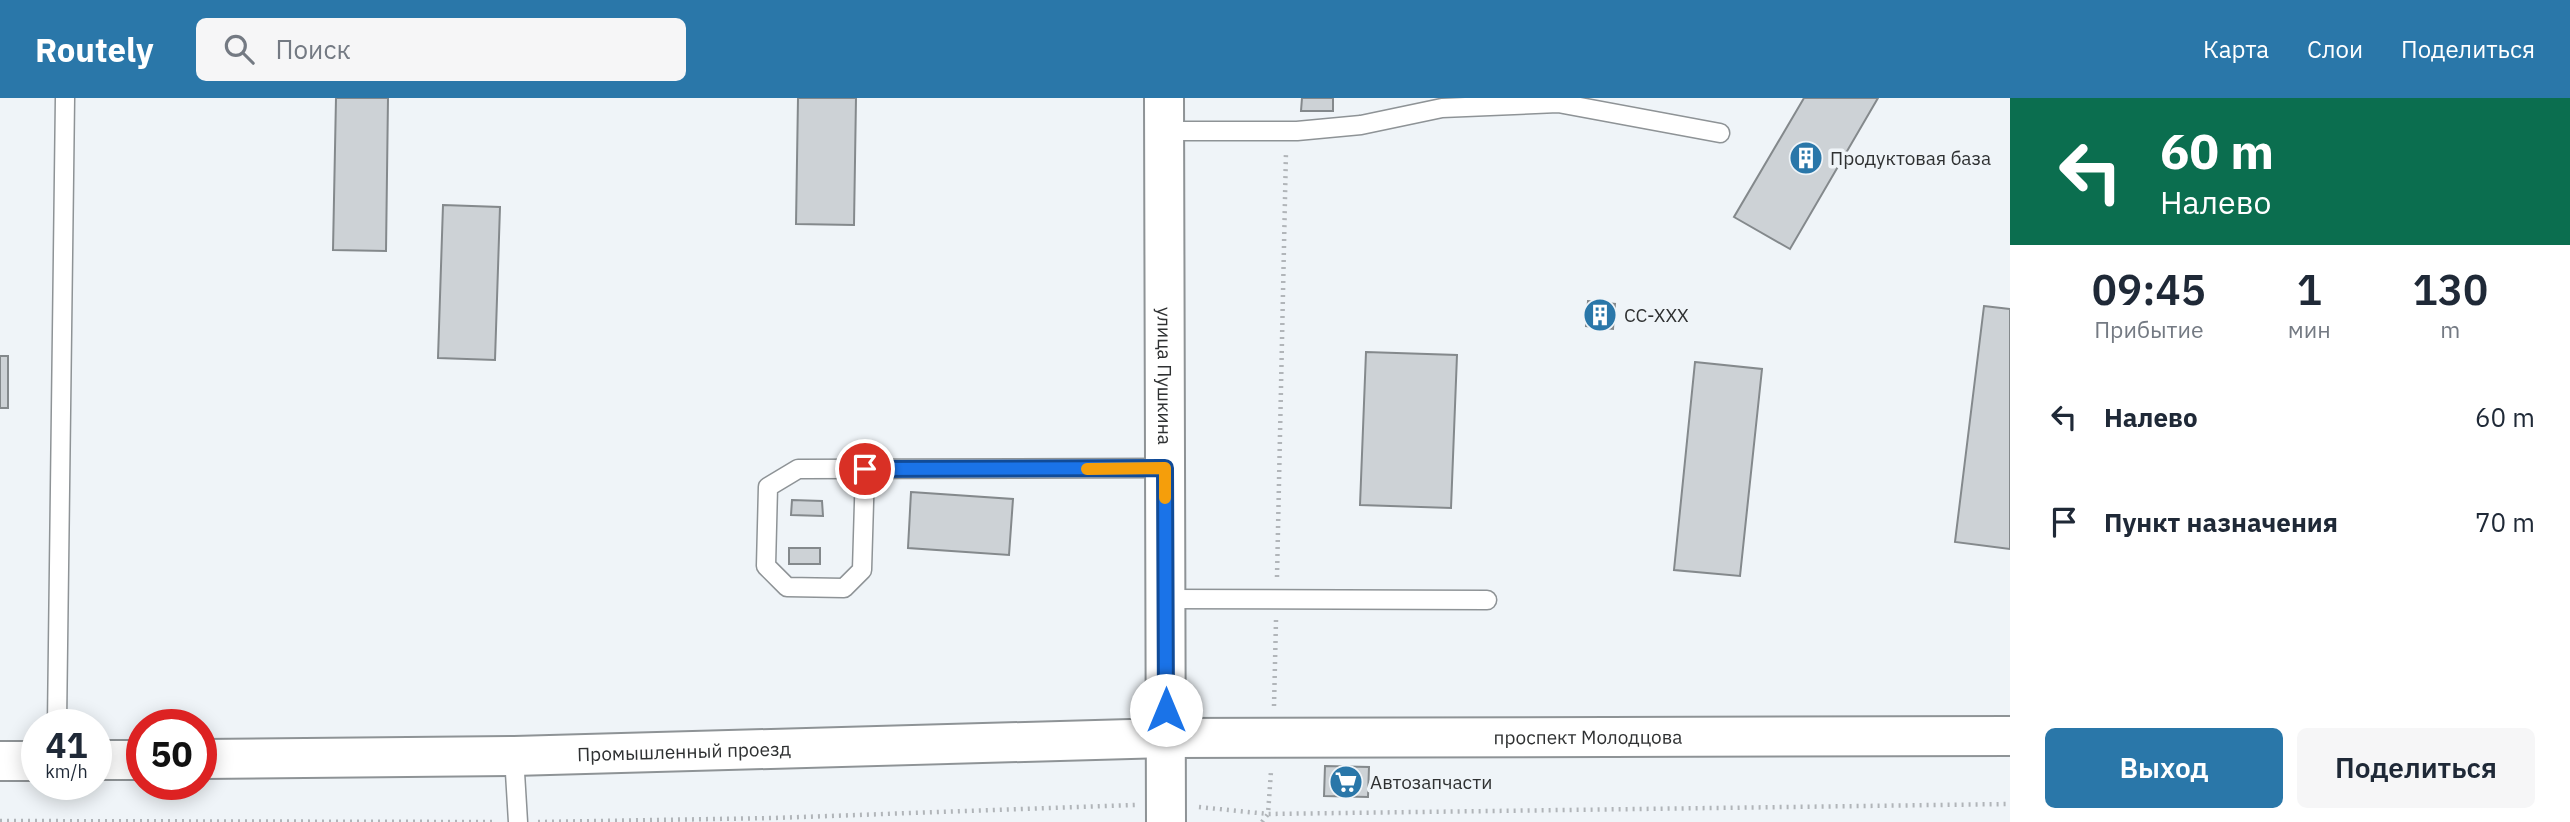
<!DOCTYPE html>
<html lang="ru">
<meta charset="utf-8">
<style>
:root{--surface:#fff;--page:#f6f6f7;--text:#1f2937;--muted:#747a83;--accent:#2a77a9}
body{margin:0;font-family:"IBM Plex Sans",sans-serif;background:var(--page);color:var(--text);height:100vh;display:flex;flex-direction:column;font-size:26px;white-space:nowrap}
*{box-sizing:border-box;margin:0}
p{font-size:23px;color:var(--muted)}
.icon{flex:none;width:38px;height:38px;fill:none;stroke:currentColor;stroke-width:2;stroke-linecap:round;stroke-linejoin:round}
.map{position:relative;flex:1;overflow:hidden}
.drawer{display:flex;flex-direction:column;background:var(--surface);width:560px}
.drawer>*{flex:none}
.top-card{background:#0b6e4f;color:#fff;overflow:hidden}
.speed{position:absolute;left:21px;top:611px;display:flex;gap:14px;font-size:35px;font-weight:700;text-align:center}
.speed>*{display:grid;place-content:center;width:91px;height:91px;border-radius:50%;background:var(--surface);box-shadow:0 4px 18px #0003;line-height:1}
.speed small{font-size:18px;font-weight:400}
.speed .limit{border:10px solid #d22;background:#fff;color:#111}
.pin{position:absolute;display:grid;place-items:center;width:60px;height:60px;color:#fff;margin:-30px;border:4px solid #fff;border-radius:50%;box-shadow:0 2px 7px #0007}
.me{position:absolute;width:77px;margin:-38px;rotate:0deg;stroke-linejoin:round;filter:drop-shadow(0 0 5px #0008)}
.turn{display:flex;align-items:center;gap:24px;height:147px;padding:0 35px;font-size:32px}
.turn .icon{width:91px;height:91px;stroke-width:2.5}
.turn b{display:block;font-size:49px;line-height:60px}
.eta{display:flex;justify-content:space-evenly;align-items:center;height:119px;text-align:center}
.eta b{font-size:42px;font-weight:600;line-height:49px}
.cta{display:flex;gap:14px;margin-top:auto;padding:14px 35px}
.cta a{flex:1;height:80px;border-radius:10px;background:var(--accent);color:#fff;font-size:28px;font-weight:600;line-height:80px;text-align:center}
.cta a+a{background:var(--page);color:var(--text)}
ul{padding:0;list-style:none}
li{display:flex;align-items:center;gap:21px;height:105px;padding:0 35px}
li div{flex:1}
li b{display:block;font-size:26px}
li em{font-style:normal}
header{display:flex;align-items:center;gap:42px;box-sizing:border-box;height:98px;padding:0 35px;background:var(--accent);color:#fff}
header strong{font-size:33px}
nav{display:flex;gap:38px;margin-inline-start:auto;font-size:24px}
.search{width:490px;height:63px;background:var(--page);display:flex;align-items:center;gap:18px;box-sizing:border-box;padding:0 24px;border-radius:10px;color:var(--muted);font-size:26px}
main{display:flex;flex:1;min-height:0}
.map>svg:first-child{display:block}
.building{fill:#cdd2d6;stroke:#84898c;stroke-width:2}
.lines{fill:none;stroke-linecap:round;stroke-linejoin:round}
.service-casing{stroke:#8e9396;stroke-width:21}
.tertiary-casing{stroke:#8e9396;stroke-width:42}
.secondary-casing{stroke:#8e9396;stroke-width:42}
.path{stroke:#b1b5b9;stroke-width:4.5;stroke-dasharray:2 5;stroke-linecap:butt}
.service{stroke:#fff;stroke-width:18}
.tertiary{stroke:#fff;stroke-width:38}
.secondary{stroke:#fff;stroke-width:38}
.route-casing{stroke:#114b97;stroke-width:18}
.route{stroke:#1a73e8;stroke-width:12}
.slow{stroke:#f59e0b;stroke-width:12}
.labels{text-anchor:middle;stroke-width:7;stroke-linejoin:round;paint-order:stroke}
.poi-label{font-size:19px;fill:#2f3132;stroke:#eff4f8;text-anchor:start}
.street-label{font-size:19px;fill:#2f3132;stroke:#eff4f8}
</style>
<header>
<strong>Routely</strong>
<div class="search"><svg class="icon" aria-label="search" viewBox="0 0 24 24"><circle cx="10" cy="10" r="6"/><path d="M15 15l6 6"/></svg>Поиск</div>
<nav><a>Карта</a><a>Слои</a><a>Поделиться</a></nav>
</header>
<main>
<div class="map">
<svg width="2010" height="724" viewBox="0 0 2010 724">
<rect width="100%" height="100%" fill="#eff4f8"/>
<path class="building" d="M336 0H388L386 153 333 152Z
M798 0H856L854 127 796 126Z
M1302 0H1333V13H1301Z
M1804 0H1878L1790 151 1734 119Z
M443 107 500 109 495 262 438 260Z
M1588 203 1615 206 1613 231 1586 228Z
M1984 208 2010 211V451L1955 444Z
M1366 254 1457 257 1451 410 1360 407Z
M0 258H8V310H0Z
M1695 264 1762 271 1740 478 1674 472Z
M911 394 1013 401 1009 457 908 450Z
M792 402 822 403 823 418 791 417Z
M789 450H820V466H789Z
M1325 668 1369 669 1368 699 1324 698Z"/>
<g class="lines">
<defs>
<path id="service" d="M1165 33H1297L1361 27 1442 10 1558 5 1720 35
M865 371 862 472 844 490 787 489 766 468 768 389 798 371 1165 370
M1165 501 1487 502
M57 626 65 0
M514 658 518 724"/>
<g id="tertiary">
<path id="s1" d="M201 661 514 658 1166 640"/>
<path d="M96 662H142"/>
<path d="M0 663H37"/>
</g>
<g id="secondary">
<path id="s2" d="M1164 0 1166 724"/>
<path id="s3" d="M1166 640 2010 638"/>
</g>
</defs>
<use href="#service" class="service-casing"/>
<use href="#tertiary" class="tertiary-casing"/>
<use href="#secondary" class="secondary-casing"/>
<path class="path" d="M1277 479 1286 53
M1274 608 1276 522
M1199 709 1268 716 2010 706
M0 723 494 724
M538 724 773 720 1135 707
M1262 724 1268 716 1271 673"/>
<use href="#service" class="service"/>
<use href="#tertiary" class="tertiary"/>
<use href="#secondary" class="secondary"/>
</g>
<g class="lines">
<defs>
<path id="route" d="M865 371 1165 370 1166 612"/>
</defs>
<use href="#route" class="route-casing"/>
<use href="#route" class="route"/>
<path class="slow" d="M1087 371 1165 370V400"/>
</g>
<defs>
<symbol id="building-disc" viewBox="-11 -11 22 22"><circle r="9.5" fill="#2a77a9" stroke="#eff4f8"/><path d="M-4-6H4V6H1V3H-1V6H-4ZM-2.5-4.3h1.7v1.8h-1.7ZM.8-4.3h1.7v1.8H.8ZM-2.5-1h1.7V.8h-1.7ZM.8-1h1.7V.8H.8Z" fill="#fff"/></symbol>
<symbol id="supermarket-disc" viewBox="-11 -11 22 22"><circle r="9.5" fill="#2a77a9" stroke="#eff4f8"/><path d="M-6-5.5h2.5l.6 2H6L4.5 2H-2.5L-4.4-4H-6ZM-1.5 3.2a1.3 1.3 0 1 0 .1 0ZM3 3.2a1.3 1.3 0 1 0 .1 0Z" fill="#fff"/></symbol>
</defs>
<g fill-rule="evenodd">
<use href="#building-disc" x="1787" y="41" width="38" height="38"/>
<use href="#building-disc" x="1581" y="198" width="38" height="38"/>
<use href="#supermarket-disc" x="1327" y="665" width="38" height="38"/>
</g>
<g class="labels">
<g class="poi-label">
<text x="1830" y="67">Продуктовая база</text>
<text x="1624" y="224">СС-ХХХ</text>
<text x="1370" y="691">Автозапчасти</text>
</g>
<g class="street-label">
<text dy="7" stroke="none"><textPath href="#s2" startOffset="278">улица Пушкина</textPath></text>
<text dy="7" stroke="none"><textPath href="#s3" startOffset="422">проспект Молодцова</textPath></text>
<text dy="7" stroke="none"><textPath href="#s1" startOffset="483">Промышленный проезд</textPath></text>
</g>
</g>
</svg>
<div class="speed"><div>41<small>km/h</small></div><div class="limit">50</div></div>
<div class="pin" style="left:865px;top:371px;background:#d93025"><svg class="icon" aria-label="arrive" viewBox="0 0 24 24"><path d="M6 21V4h12l-3 4 3 4H6"/></svg></div>
<svg class="me" style="left:1166px;top:612px" viewBox="-20 -20 40 40"><circle r="19" fill="#fff"/><path d="M0-13L10 11 0 6-10 11z" fill="#1a73e8"/></svg>
</div>
<section class="drawer">
<div class="top-card">
<div class="turn"><svg class="icon" aria-label="left" viewBox="0 0 24 24"><path d="M17 20v-9H6M10 6l-5 5 5 5"/></svg><div><b>60 m</b>Налево</div></div>
</div>
<div class="eta">
<div><b>09:45</b><p>Прибытие</p></div>
<div><b>1</b><p>мин</p></div>
<div><b>130</b><p>m</p></div>
</div>
<ul>
<li><svg class="icon" aria-label="left" viewBox="0 0 24 24"><path d="M17 20v-9H6M10 6l-5 5 5 5"/></svg><div><b>Налево</b></div><em>60 m</em></li>
<li><svg class="icon" aria-label="arrive" viewBox="0 0 24 24"><path d="M6 21V4h12l-3 4 3 4H6"/></svg><div><b>Пункт назначения</b></div><em>70 m</em></li>
</ul>
<div class="cta"><a>Выход</a><a>Поделиться</a></div>
</section>
</main>
